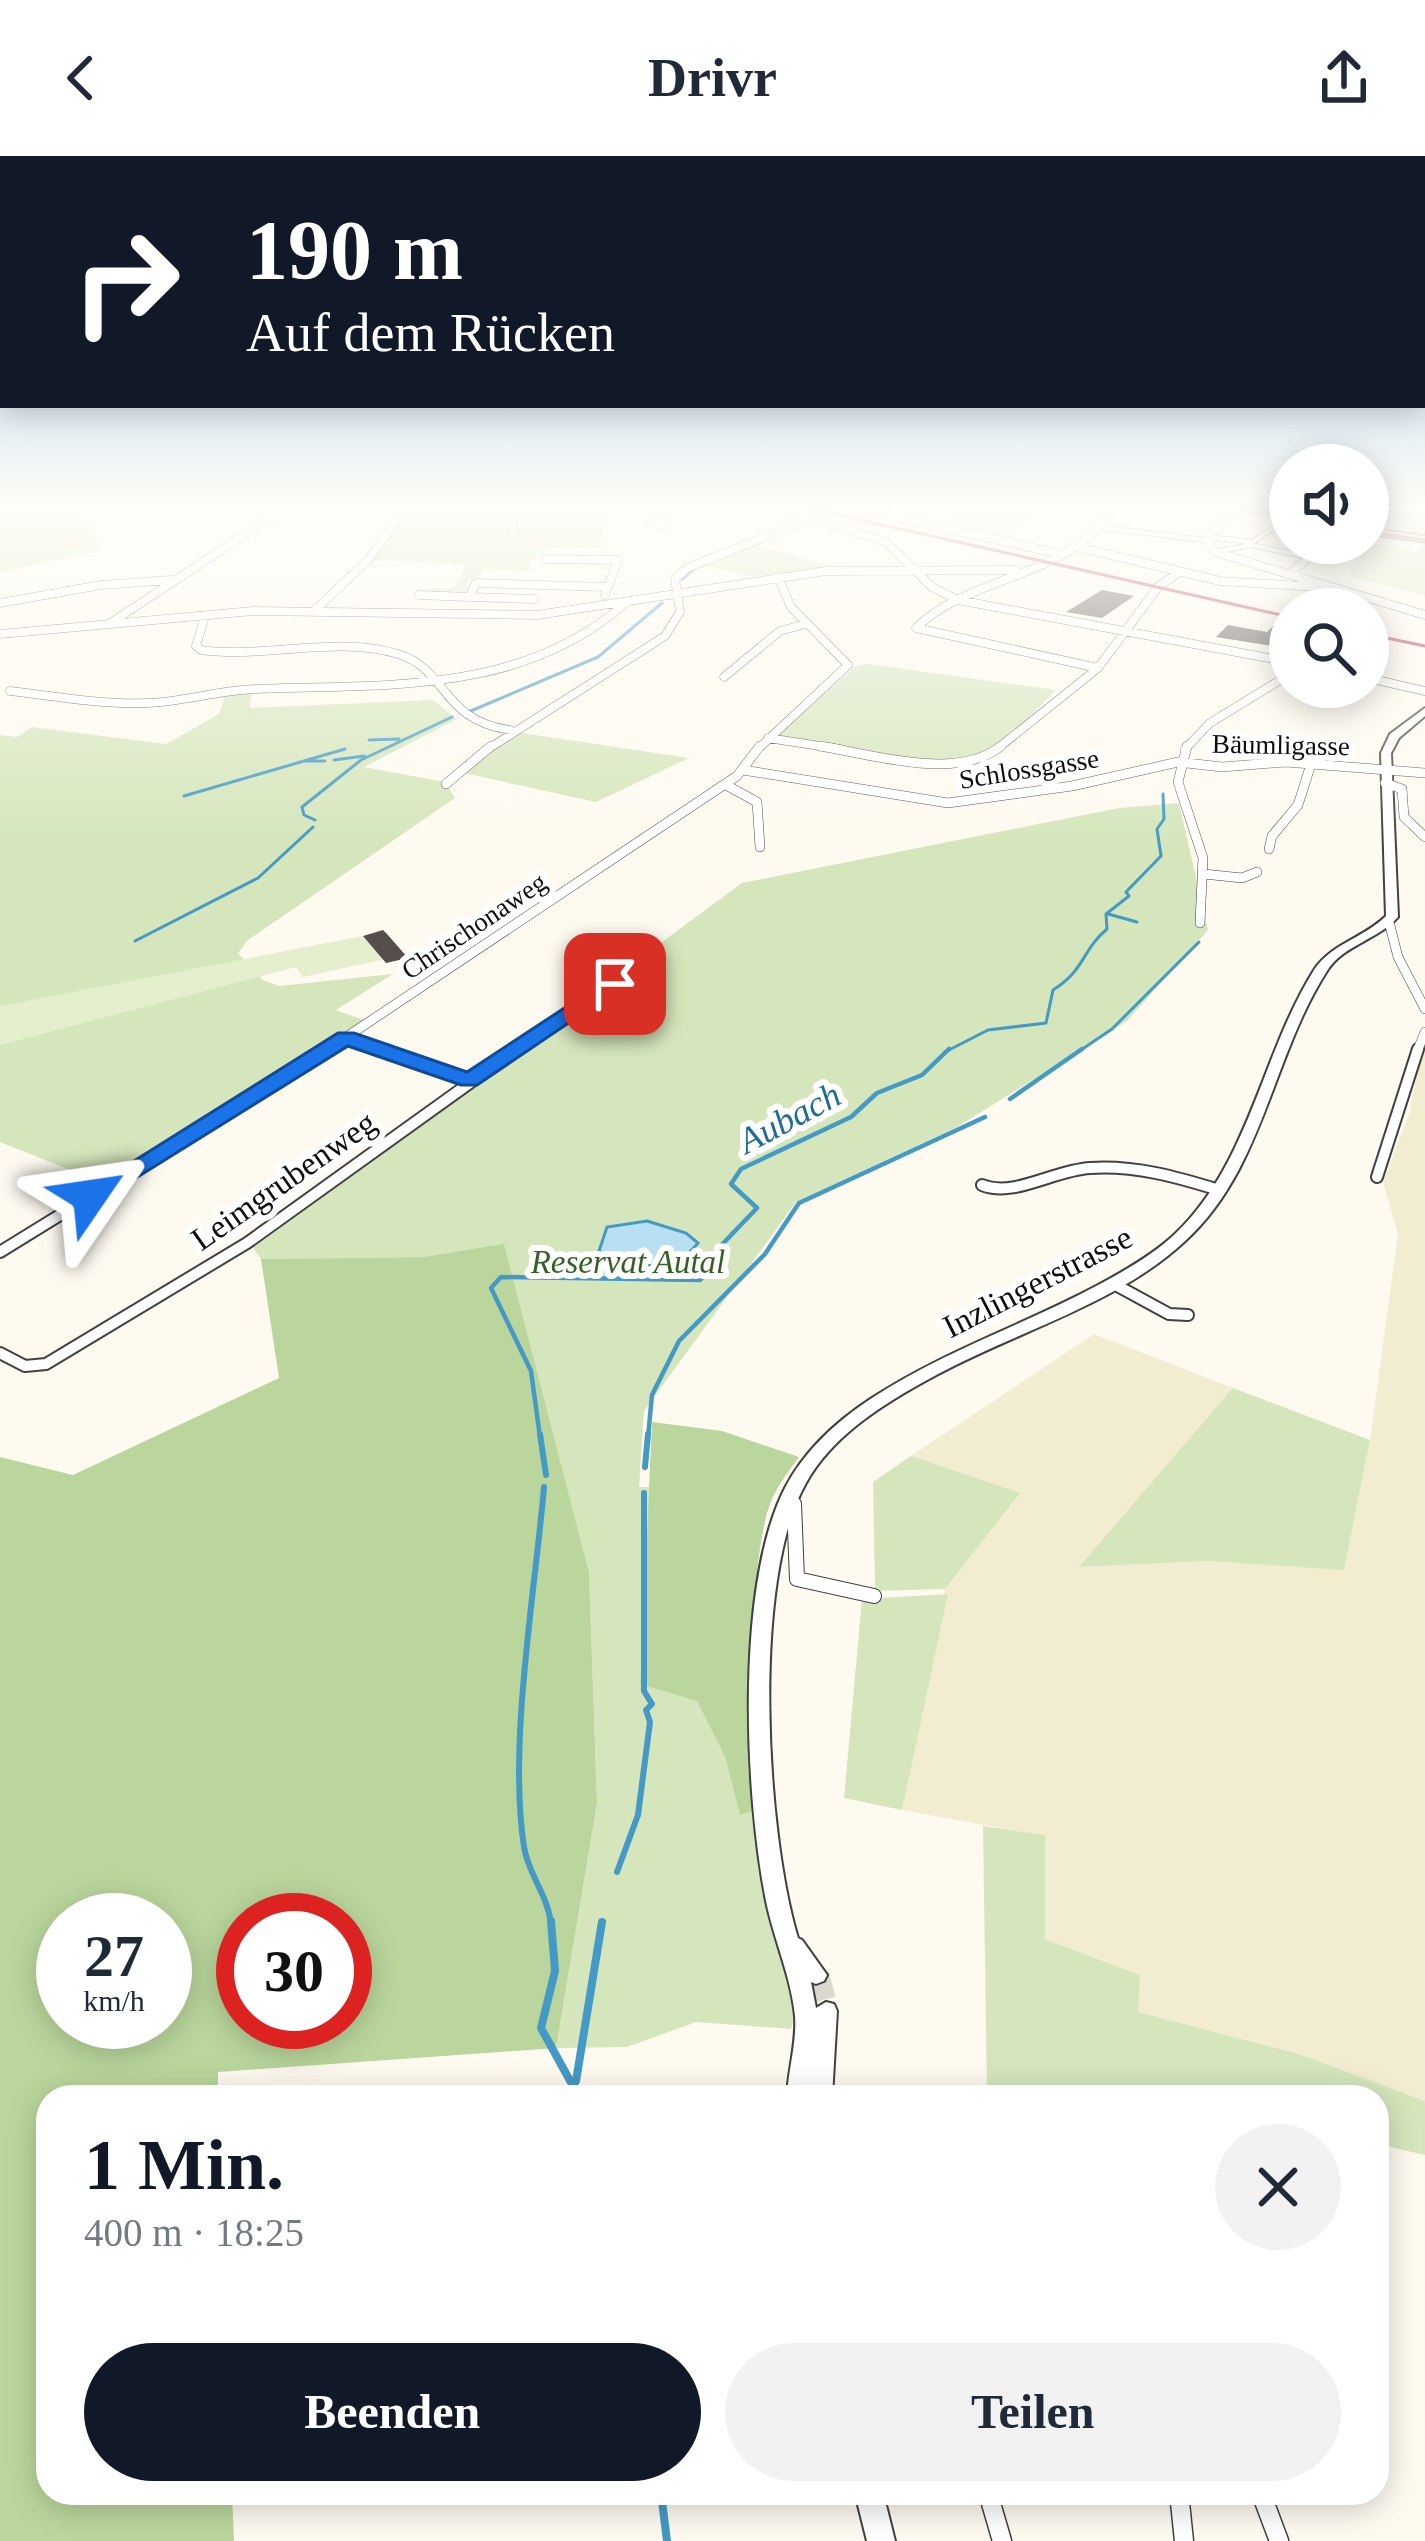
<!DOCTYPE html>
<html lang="de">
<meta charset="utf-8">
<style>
:root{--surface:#fff;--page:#f2f2f3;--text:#1f2937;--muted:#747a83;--accent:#111827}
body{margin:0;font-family:"Times New Roman",serif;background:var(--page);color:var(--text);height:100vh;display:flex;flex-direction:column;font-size:45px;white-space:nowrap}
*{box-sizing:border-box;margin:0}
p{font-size:39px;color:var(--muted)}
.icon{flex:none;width:66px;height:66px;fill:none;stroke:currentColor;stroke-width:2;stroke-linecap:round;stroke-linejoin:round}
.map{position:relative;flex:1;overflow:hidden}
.sheet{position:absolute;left:36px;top:1929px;width:1353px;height:420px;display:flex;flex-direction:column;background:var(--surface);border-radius:36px;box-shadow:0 6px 30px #0003}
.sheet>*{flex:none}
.banner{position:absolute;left:0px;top:0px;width:1425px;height:252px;box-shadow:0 6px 30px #0003;background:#111827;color:#fff;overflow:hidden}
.controls{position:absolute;left:1269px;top:288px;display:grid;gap:24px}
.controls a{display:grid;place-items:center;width:120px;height:120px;border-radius:50%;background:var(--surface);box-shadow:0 6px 30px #0003;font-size:60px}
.speed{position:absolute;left:36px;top:1737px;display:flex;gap:24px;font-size:60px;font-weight:700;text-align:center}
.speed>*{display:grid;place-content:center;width:156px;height:156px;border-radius:50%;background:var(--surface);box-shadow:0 6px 30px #0003;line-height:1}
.speed small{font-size:30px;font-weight:400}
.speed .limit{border:18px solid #d22;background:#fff;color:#111}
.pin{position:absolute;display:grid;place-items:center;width:102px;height:102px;color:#fff;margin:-51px;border-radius:24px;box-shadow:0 6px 18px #0006}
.me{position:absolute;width:132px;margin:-66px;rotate:58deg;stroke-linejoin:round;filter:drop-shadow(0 0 9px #0008)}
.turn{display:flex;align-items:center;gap:42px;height:252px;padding:0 48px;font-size:54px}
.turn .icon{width:156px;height:156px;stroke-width:2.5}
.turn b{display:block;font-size:84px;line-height:102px}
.round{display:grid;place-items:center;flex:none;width:126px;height:126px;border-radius:63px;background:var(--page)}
.head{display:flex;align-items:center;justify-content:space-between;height:204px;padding:0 48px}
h1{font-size:72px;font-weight:700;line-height:90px;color:var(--accent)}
.cta{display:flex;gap:24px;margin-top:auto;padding:24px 48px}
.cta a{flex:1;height:138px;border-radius:72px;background:var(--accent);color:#fff;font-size:48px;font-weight:700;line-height:138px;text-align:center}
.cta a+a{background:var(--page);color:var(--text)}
header{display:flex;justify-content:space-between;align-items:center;height:156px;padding:0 48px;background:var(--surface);font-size:54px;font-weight:700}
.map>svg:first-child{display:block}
.farmland{fill:#f2edd1}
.green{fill:#d5e6bc}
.forest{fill:#bad69c;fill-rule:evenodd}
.pitch{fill:#e5eecd}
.water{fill:#b8e0f2;stroke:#449ac4;stroke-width:3}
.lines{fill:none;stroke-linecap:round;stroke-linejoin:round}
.stream-far3{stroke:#449ac4;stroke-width:3}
.stream-far2{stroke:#449ac4;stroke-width:4.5}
.stream-far1{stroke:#449ac4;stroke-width:6}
.stream{stroke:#449ac4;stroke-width:8}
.building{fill:#564e4b}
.tertiary-tunnel{stroke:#dad7ce;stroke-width:26;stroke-dasharray:26 12;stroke-linecap:butt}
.pedestrian-casing{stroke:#414141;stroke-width:6}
.minor-far4-casing{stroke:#414141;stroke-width:9}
.minor-far3-casing{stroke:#414141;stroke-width:10}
.minor-far2-casing{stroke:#414141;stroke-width:14}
.minor-far1-casing{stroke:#414141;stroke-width:16}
.minor-casing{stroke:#414141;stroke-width:21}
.tertiary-casing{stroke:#414141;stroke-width:4}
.secondary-casing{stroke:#303030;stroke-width:3}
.pedestrian{stroke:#fff;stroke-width:4.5}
.minor-far4{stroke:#fff;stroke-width:8}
.minor-far3{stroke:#fff;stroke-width:9}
.minor-far2{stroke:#fff;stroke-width:10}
.minor-far1{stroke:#fff;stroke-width:14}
.minor{stroke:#fff;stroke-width:18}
.tertiary{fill:#fff;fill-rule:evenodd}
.secondary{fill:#f9ecb0;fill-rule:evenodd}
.tram{stroke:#b42f3f;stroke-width:3}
.rail{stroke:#b42f3f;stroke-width:3}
.route{fill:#1a73e8;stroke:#114b97;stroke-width:3}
.labels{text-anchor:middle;stroke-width:12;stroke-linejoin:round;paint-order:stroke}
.far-street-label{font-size:27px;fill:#0e0e0e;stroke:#fff}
.street-label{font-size:33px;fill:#0e0e0e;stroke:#fff}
.park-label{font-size:33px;font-style:italic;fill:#346123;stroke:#fff}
.water-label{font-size:36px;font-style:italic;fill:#206c97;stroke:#fff}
</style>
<header><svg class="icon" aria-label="back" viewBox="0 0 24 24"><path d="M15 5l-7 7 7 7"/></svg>Drivr<svg class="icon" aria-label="share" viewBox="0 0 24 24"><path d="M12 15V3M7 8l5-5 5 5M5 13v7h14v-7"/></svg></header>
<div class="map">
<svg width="1425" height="2385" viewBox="0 0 1425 2385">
<rect width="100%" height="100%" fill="#fefaf0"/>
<path class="farmland" d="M1425 882V1945L1299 1898 1137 1856 1140 1819 1045 1783V1680L902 1654 945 1433 1019 1338 911 1300 1094 1178 1233 1232 1081 1411 1209 1405 1344 1413 1370 1284 1398 1078 1383 1026 1409 958Z"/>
<path class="green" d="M0 353H75L89 366 101 394 0 416Z
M405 353H607L600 392C572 391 543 385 528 410L536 415 486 413V409L478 422H469L464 440 411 434 454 432 467 408 368 404Z
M920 353H996L1033 362 999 380 943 369 957 363Z
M1368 353 1425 354V380L1368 372Z
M1425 386V440L1349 420 1369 387 1416 396Z
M754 389 838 412 758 422 708 410Z
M868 508 1056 534C1035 554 1012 583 986 595 934 619 830 590 774 581L856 510Z
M252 535 250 552 433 544 457 563 364 611 445 626 455 642 248 784 238 797 263 824 279 830 393 818 336 854 372 867 105 1028 0 986V579L17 581 32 571 166 588 219 558 226 537Z
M515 576 689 602 596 646 464 617Z
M1179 647 1208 774 1127 865 957 971 796 1046 644 1255 639 1331H649L640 1527 697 1544 725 1601 740 1658 759 1653 764 1736 798 1848 791 1873 696 1866 627 1891 556 1892 597 1647 589 1416 504 1089 425 1101 261 1103 251 1089 742 727 1119 652Z
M1233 1232 1370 1284 1344 1414 1209 1405 1079 1411Z
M911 1300 1020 1337 945 1433 875 1435 873 1326Z
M948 1438 902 1654 844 1642 862 1443Z
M983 1670 1045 1679V1783L1140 1819 1138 1856 1299 1898 1425 1945V1999L1377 1988V1941H987Z"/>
<path class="forest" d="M504 1088 589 1416 597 1647 556 1892 218 1916V1941H48V2337H232L234 2385H0V1301L73 1319 279 1222 261 1103 424 1101ZM63 1764H165V1866H63ZM243 1764H345V1866H243Z
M652 1266 722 1275 799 1301C786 1319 773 1335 767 1357 745 1444 756 1562 759 1653L740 1659 725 1601 697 1545 640 1528Z"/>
<path class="pitch" d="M363 780 386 803 303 821 296 811 0 889V850Z"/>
<path class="water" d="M647 1065 686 1077 698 1087C674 1119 631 1112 599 1095L607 1071Z"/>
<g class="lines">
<path class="stream-far3" d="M682 424 695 412
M466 557 598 501 662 447
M369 584 399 583
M334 604 364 600
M305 605H325
M184 640 345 593
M315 664 304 659 302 651 361 604 452 561
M1108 758 1137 766
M135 785 258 722 313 671
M945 896 988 874 1046 867 1053 834C1086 813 1081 795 1107 773L1106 758 1129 740 1126 736 1161 700 1157 673 1164 663 1163 638
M1078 896 1112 873 1199 786"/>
<path class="stream-far2" d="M1010 943 1082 893
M540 1281 531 1215 491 1132 501 1121 700 1124 711 1113 712 1099 757 1052 731 1028 741 1013 851 961 877 937 922 919 949 893
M648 1281 652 1239 679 1185 765 1098 799 1047 985 961"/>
<path class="stream-far1" d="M540 1278 546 1319
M645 1311 648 1278
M544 1331C535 1437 508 1588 524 1691 528 1718 548 1739 551 1768
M617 1716 638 1659 650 1566 646 1554 652 1548 644 1535V1337"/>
<path class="stream" d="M551 1765 555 1815 541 1872 579 1941
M576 1925 602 1766
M661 2337 667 2385"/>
</g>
<path class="building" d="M1102 434 1134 440 1102 462 1066 456Z
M1277 466 1290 468V493L1216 481 1228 469 1267 476Z
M383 774 387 778 408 802 386 807 363 780Z"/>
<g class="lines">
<path class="tertiary-tunnel" d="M816 1819 826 1855"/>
<defs>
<path id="pedestrian" d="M1104 372 1206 384
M1207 381 1253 386 1277 369
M1216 396 1250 389 1310 401"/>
<path id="minor-far4" d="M511 353 513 376
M782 353 886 386 932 431 958 444 1290 506
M860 353 1056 397
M1236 353 1207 381 1215 396 1425 459
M668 362 666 369 652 367Z
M1073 390 1220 425 1317 431
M545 403 618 404 605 439
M1289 418 1310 401 1305 387
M419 439 469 441
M534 443 469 441 476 427 607 431
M0 447 101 429 171 424
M314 455 368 404 405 353
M205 460 196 490 201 494C265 503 336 479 398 498 448 513 440 564 510 574
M109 468 283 353
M916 472C969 419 1074 421 1111 353
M916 472 1098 512
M0 478 253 455 537 459 826 415 1016 414
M724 521 780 475 805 468
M1368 522 1425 535
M10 535C55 540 101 549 147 547 183 546 219 534 256 533 388 528 523 539 628 445
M768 582 839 593
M488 593 665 480 680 456 675 423 687 412 811 363
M758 593 848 509 791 451 778 421
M997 593 1098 512 1158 431 1178 417
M1185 593 1210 567 1290 518"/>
<path id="minor-far3" d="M820 590C871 598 957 626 1001 590
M1187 590 1178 626 1203 702 1200 767
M743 614 948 647 1072 630 1178 606 1222 611 1286 606 1425 617
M1385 627 1402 633 1404 661 1425 681
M446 628 491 590
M726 629 757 646 760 691
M1269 693 1272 680 1298 649 1311 608
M1204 718 1242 722 1257 716
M1389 766 1398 801 1425 853
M346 882 387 896
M324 896 737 620 760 590
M512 896 615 828
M1417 896 1425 876"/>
<path id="minor-far2" d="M378 893 469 925
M1377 1021 1418 893
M982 1029C1014 1042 1054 1014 1090 1012 1135 1009 1177 1021 1219 1034
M0 1096 329 893
M1114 1128 1169 1158 1188 1159
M0 1197 25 1210 46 1208 247 1087 517 893"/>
<path id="minor-far1" d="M794 1348 797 1423 874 1440"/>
<path id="minor" d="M988 2337 1002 2385
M1179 2337 1184 2385
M1261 2337 1279 2385"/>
<path id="tertiary" d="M1425 552V560L1399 582 1391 597 1398 761C1378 784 1343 789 1327 815 1271 902 1264 1014 1184 1086 1115 1150 1011 1177 929 1223 883 1248 832 1280 806 1327 751 1424 766 1677 798 1782L802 1784 827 1819 824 1825 816 1828 811 1826 816 1852 826 1846 834 1848 837 1855 832 1941H787C788 1914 797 1887 795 1860 791 1820 774 1784 766 1745 745 1639 735 1430 785 1332 804 1295 838 1264 872 1242 944 1195 1026 1168 1100 1128 1126 1114 1154 1098 1175 1078 1250 1006 1261 899 1314 814 1332 787 1364 782 1386 760L1381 597 1390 578Z
M855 2337H883L895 2385H867Z"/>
<path id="secondary" d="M1239 353 1290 358V364L1244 356Z
M1368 372 1425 380V386L1368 378Z"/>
</defs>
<use href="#pedestrian" class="pedestrian-casing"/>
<use href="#minor-far4" class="minor-far4-casing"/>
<use href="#minor-far3" class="minor-far3-casing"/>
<use href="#minor-far2" class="minor-far2-casing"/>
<use href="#minor-far1" class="minor-far1-casing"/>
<use href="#minor" class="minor-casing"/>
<use href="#tertiary" class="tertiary-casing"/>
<use href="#secondary" class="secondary-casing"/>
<use href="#pedestrian" class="pedestrian"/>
<use href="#minor-far4" class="minor-far4"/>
<use href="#minor-far3" class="minor-far3"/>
<use href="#minor-far2" class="minor-far2"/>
<use href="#minor-far1" class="minor-far1"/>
<use href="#minor" class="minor"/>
<use href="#tertiary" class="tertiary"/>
<use href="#secondary" class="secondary"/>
<path class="tram" d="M1241 353 1290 362
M1368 376 1425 384"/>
<path class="rail" d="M812 353 1290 461
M1368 478 1425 490"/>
</g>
<linearGradient id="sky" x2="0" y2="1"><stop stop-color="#95c6ec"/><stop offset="0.51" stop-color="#fffdf8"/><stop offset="1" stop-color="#fffdf8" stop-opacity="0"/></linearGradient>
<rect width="1425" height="687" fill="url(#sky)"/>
<path class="route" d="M607 824 626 828 477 929H461L348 890 99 1045 90 1048 78 1040 338 877H354L467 916Z"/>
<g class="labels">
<g class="far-street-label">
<text transform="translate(1281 589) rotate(1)" y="9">Bäumligasse</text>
<text transform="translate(1029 613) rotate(-9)" y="9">Schlossgasse</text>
<text transform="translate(474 770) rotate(-34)" y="9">Chrischonaweg</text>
</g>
<g class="street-label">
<text transform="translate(283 1024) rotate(-35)" y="12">Leimgrubenweg</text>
<text transform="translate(1037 1125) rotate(-27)" y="12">Inzlingerstrasse</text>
</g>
<g class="park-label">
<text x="628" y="1117">Reservat Autal</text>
</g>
<g class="water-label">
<text transform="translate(789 961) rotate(-28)" y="13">Aubach</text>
</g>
</g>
</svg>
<div class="controls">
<a><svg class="icon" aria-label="sound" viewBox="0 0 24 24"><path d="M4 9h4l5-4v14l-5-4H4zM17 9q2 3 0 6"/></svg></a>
<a><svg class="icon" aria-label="search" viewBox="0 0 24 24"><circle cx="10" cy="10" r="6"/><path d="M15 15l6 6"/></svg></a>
</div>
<div class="speed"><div>27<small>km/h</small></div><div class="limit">30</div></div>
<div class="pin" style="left:615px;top:828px;background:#d93025"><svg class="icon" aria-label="arrive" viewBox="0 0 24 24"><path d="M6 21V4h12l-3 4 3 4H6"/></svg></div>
<svg class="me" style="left:90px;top:1040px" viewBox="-20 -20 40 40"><path d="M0-17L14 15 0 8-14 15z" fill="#1a73e8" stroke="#fff" stroke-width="4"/></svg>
<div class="banner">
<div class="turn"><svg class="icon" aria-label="right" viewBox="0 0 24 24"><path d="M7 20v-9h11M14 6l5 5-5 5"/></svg><div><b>190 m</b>Auf dem Rücken</div></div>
</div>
<section class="sheet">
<div class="head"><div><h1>1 Min.</h1><p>400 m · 18:25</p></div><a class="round"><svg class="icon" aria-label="close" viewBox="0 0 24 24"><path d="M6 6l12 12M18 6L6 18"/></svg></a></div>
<div class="cta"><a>Beenden</a><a>Teilen</a></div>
</section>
</div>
